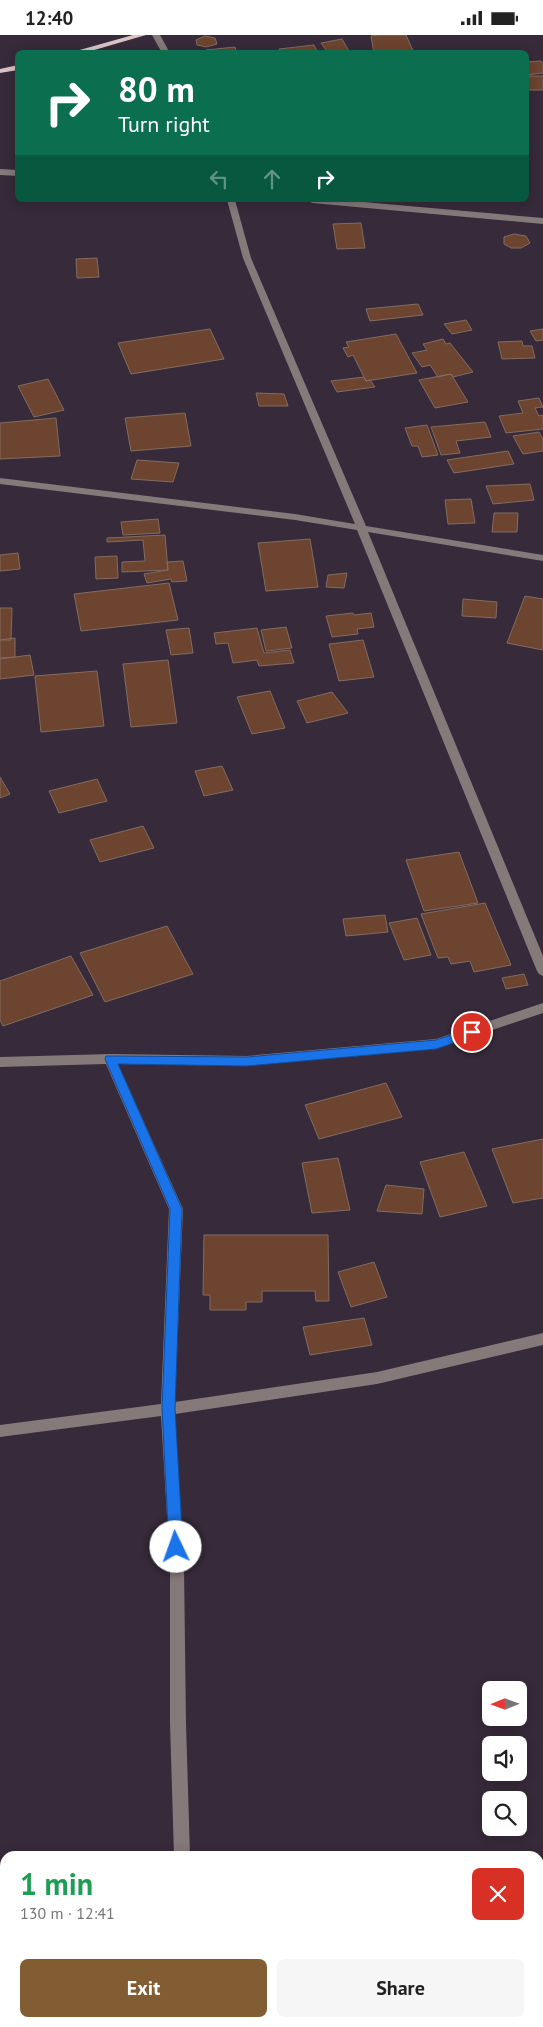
<!DOCTYPE html>
<meta charset="utf-8">
<style>
:root{--surface:#fff;--page:#f6f6f6;--text:#222;--muted:#767676;--accent:#825c33}
body{margin:0;font-family:"PT Sans",sans-serif;background:var(--page);color:var(--text);height:100vh;display:flex;flex-direction:column;font-size:19px;white-space:nowrap}
*{box-sizing:border-box;margin:0}
p{font-size:16px;color:var(--muted)}
.icon{flex:none;width:28px;height:28px;fill:none;stroke:currentColor;stroke-width:2;stroke-linecap:round;stroke-linejoin:round}
.map{position:relative;flex:1;overflow:hidden}
.side{position:absolute;left:0px;top:1816px;width:544px;height:176px;display:flex;flex-direction:column;background:var(--surface);border-radius:15px 15px 0 0;box-shadow:0 2px 12px #0003}
.side>*{flex:none}
.guide{position:absolute;left:15px;top:15px;width:514px;height:152px;border-radius:8px;box-shadow:0 2px 12px #0003;background:#0b6e4f;color:#fff;overflow:hidden}
.needle{width:32px;rotate:269deg}
.buttons{position:absolute;left:482px;top:1646px;display:grid;gap:10px}
.buttons a{display:grid;place-items:center;width:45px;height:45px;border-radius:8px;background:var(--surface);box-shadow:0 2px 12px #0003;font-size:25px}
.pin{position:absolute;display:grid;place-items:center;width:42px;height:42px;color:#fff;margin:-21px;border:2px solid #fff;border-radius:50%;box-shadow:0 1px 5px #0007}
.me{position:absolute;width:55px;margin:-28px;rotate:357deg;stroke-linejoin:round;filter:drop-shadow(0 0 4px #0008)}
.turn{display:flex;align-items:center;gap:18px;height:105px;padding:0 20px;font-size:22px}
.turn .icon{width:65px;height:65px;stroke-width:2.5}
.turn b{display:block;font-size:35px;line-height:42px}
.lanes{display:flex;align-items:center;height:48px;padding:0 20px;background:#0003;justify-content:center;gap:25px;direction:ltr}
.lanes .off{opacity:.35}
.round{display:grid;place-items:center;flex:none;width:52px;height:52px;border-radius:8px;background:var(--page)}
.head{display:flex;align-items:center;justify-content:space-between;height:85px;padding:0 20px}
h1{font-size:30px;font-weight:600;line-height:38px;color:#1e9e55}
.cta{display:flex;gap:10px;margin-top:auto;padding:10px 20px}
.cta a{flex:1;height:58px;border-radius:8px;background:var(--accent);color:#fff;font-size:20px;font-weight:600;line-height:58px;text-align:center}
.cta a+a{background:var(--page);color:var(--text)}
.status{display:flex;justify-content:space-between;align-items:center;height:35px;padding:0 25px;background:var(--surface);direction:ltr}
.status svg{height:14px;fill:currentColor}
.map>svg:first-child{display:block}
.building{fill:#6c442f;stroke:#826c61}
.lines{fill:none;stroke-linecap:round;stroke-linejoin:round}
.minor{fill:#85797a;fill-rule:evenodd}
.major{fill:#dbc3c5;fill-rule:evenodd}
.route{fill:#1a73e8;stroke:#114b97}
</style>
<div class="status"><b>12:40</b><svg viewBox="0 0 49 12"><path d="M0 12V9h3v3zM5 12V6h3v6zM10 12V3h3v9zM15 12V0h3v12zM26 1h20v11H26zM47 4h2v5h-2z"/></svg></div>
<div class="map">
<svg width="543" height="1992" viewBox="0 0 543 1992">
<rect width="100%" height="100%" fill="#372a3a"/>
<path class="building" d="M380 0H406L414 18H374L371 1Z
M205 1 215 3 217 9 206 12 197 10 196 5Z
M342 4 349 16 328 18 321 8Z
M314 10 318 18H281L279 14Z
M235 12 237 18H207L206 15Z
M541 26 543 29V38L526 40V27Z
M526 41H543V55H528Z
M361 188 365 213 337 214 333 189Z
M514 199 526 201 530 208 521 213H511L504 209V202Z
M97 223 99 242 77 243 76 224Z
M418 269 423 280 370 286 366 274Z
M466 285 472 295 452 299 444 289Z
M210 294 224 324 131 339 118 308Z
M543 294V305L536 306 530 296Z
M396 299 417 338 366 346 353 320 348 322 343 313 349 312 346 307Z
M443 304 446 309 450 308 473 337 453 342 451 339 438 342 430 330 422 332 412 318 427 315 423 309Z
M522 306 523 311H532L535 323 502 324 498 307Z
M451 339 468 367 435 373 419 345Z
M364 342 366 346 370 345 375 352 337 357 331 346Z
M48 344 64 375 34 382 18 351Z
M256 358 284 359 288 371H259Z
M539 363 543 372 535 373 539 381 543 380V394L506 398 499 381 523 378 518 366Z
M185 378 191 411 131 416 125 383Z
M56 383 60 421 0 424V388Z
M485 387 491 402 456 406 460 418 441 420 431 392Z
M427 390 438 420 422 422 418 411H412L405 393Z
M539 397 543 404V416L523 419 513 401Z
M508 416 514 429 454 438 447 425Z
M137 425 179 428 173 447 131 444Z
M530 449 534 465 493 469 486 451Z
M471 464 475 488 448 489 445 465Z
M494 478H518L517 497H492Z
M158 484 160 498 123 500 121 487Z
M165 500 168 535 122 537V527L145 526 143 505 107 507V503Z
M310 504 318 552 266 556 258 508Z
M18 518 20 534 0 536V520Z
M117 521 118 543 96 544 95 522Z
M183 526 187 546 172 547 171 544 147 548 144 539 168 535 167 527Z
M347 538 344 553 326 552 328 540Z
M169 548 178 585 81 596 74 559Z
M525 561 543 564V615L507 608Z
M463 564 497 567 496 583 462 581Z
M0 573H12L11 605H0Z
M353 578 354 580 371 578 374 592 357 594 358 599 332 602 326 581Z
M286 592 292 613 266 616 261 595Z
M189 593 193 618 171 620 166 595Z
M257 593 264 618 290 615 294 628 259 631 257 625 233 628 228 608 216 609 214 598Z
M15 603V622L0 623V605Z
M363 605 374 642 339 646 329 609Z
M30 620 34 640 0 644V624Z
M168 625 177 688 131 692 123 629Z
M97 636 104 691 41 697 35 641Z
M270 656 285 693 252 699 237 662Z
M332 657 348 678 307 688 297 666Z
M222 731 233 755 204 761 195 736Z
M0 742 10 759 0 763Z
M97 744 107 766 59 778 49 756Z
M143 791 154 813 100 827 90 805Z
M459 817 478 868 424 876 406 825Z
M485 868 511 930 474 937 470 926 451 929 448 922 438 923 421 879Z
M385 880 388 897 346 901 343 884Z
M417 883 431 920 404 925 389 888Z
M167 891 193 939 105 967 80 918Z
M71 921 93 960 3 991 0 985V946Z
M524 939 528 950 506 954 502 943Z
M386 1048 402 1082 319 1104 305 1070Z
M543 1104V1163L513 1168 492 1114Z
M464 1117 487 1171 440 1182 420 1127Z
M338 1123 350 1175 312 1178 302 1128Z
M386 1150 424 1154 422 1179 377 1176Z
M204 1200H328L329 1266H316L315 1256H262V1267H246V1275H210V1260H203Z
M374 1227 387 1262 351 1272 338 1237Z
M364 1283 372 1310 310 1320 303 1292Z"/>
<g class="lines">
<path class="minor" d="M152 0H160L170 18H162Z
M0 134 18 135V141L0 140Z
M227 165H235L251 223 366 491 543 520V526L368 497 543 921V941L539 939 537 936 357 495 295 485 0 449V443L295 479 355 489 243 223Z
M308 165H341L543 183V189L312 168Z
M543 968V978L436 1014 247 1031 118 1029 183 1174 175 1367 377 1337 543 1298V1310L377 1349 175 1379 184 1531 186 1688 190 1821H174L170 1688V1531L161 1381 0 1402V1390L161 1369 169 1174 106 1029 0 1032V1022L110 1019 247 1021 436 1004Z
M178 1988H195L196 1992H178Z"/>
<path class="major" d="M133 0H146L84 18H69Z
M18 30V35L0 38V34Z"/>
</g>
<path class="route" d="M472 993 477 997 476 1000 436 1014 247 1031 118 1029 182 1174 175 1374 183 1512 181 1516 176 1518 171 1516 169 1512 162 1374 170 1174 105 1024 106 1021 247 1022 436 1005Z"/>
</svg>
<div class="buttons">
<a><svg class="needle" viewBox="-14 -14 28 28"><path d="M0-13l5 13h-10z" fill="#e53935"/><path d="M0 13l5-13h-10z" fill="#767676"/></svg></a>
<a><svg class="icon" aria-label="sound" viewBox="0 0 24 24"><path d="M4 9h4l5-4v14l-5-4H4zM17 9q2 3 0 6"/></svg></a>
<a><svg class="icon" aria-label="search" viewBox="0 0 24 24"><circle cx="10" cy="10" r="6"/><path d="M15 15l6 6"/></svg></a>
</div>
<div class="pin" style="left:472px;top:997px;background:#d93025"><svg class="icon" aria-label="arrive" viewBox="0 0 24 24"><path d="M6 21V4h12l-3 4 3 4H6"/></svg></div>
<svg class="me" style="left:176px;top:1512px" viewBox="-20 -20 40 40"><circle r="19" fill="#fff"/><path d="M0-13L10 11 0 6-10 11z" fill="#1a73e8"/></svg>
<div class="guide">
<div class="turn"><svg class="icon" aria-label="right" viewBox="0 0 24 24"><path d="M7 20v-9h11M14 6l5 5-5 5"/></svg><div><b>80 m</b>Turn right</div></div>
<div class="lanes"><svg class="icon off" aria-label="left" viewBox="0 0 24 24"><path d="M17 20v-9H6M10 6l-5 5 5 5"/></svg><svg class="icon off" aria-label="ahead" viewBox="0 0 24 24"><path d="M12 20V5M6 11l6-6 6 6"/></svg><svg class="icon" aria-label="right" viewBox="0 0 24 24"><path d="M7 20v-9h11M14 6l5 5-5 5"/></svg></div>
</div>
<section class="side">
<div class="head"><div><h1>1 min</h1><p>130 m · 12:41</p></div><a class="round" style="background:#d93025;color:#fff"><svg class="icon" aria-label="close" viewBox="0 0 24 24"><path d="M6 6l12 12M18 6L6 18"/></svg></a></div>
<div class="cta"><a>Exit</a><a>Share</a></div>
</section>
</div>
